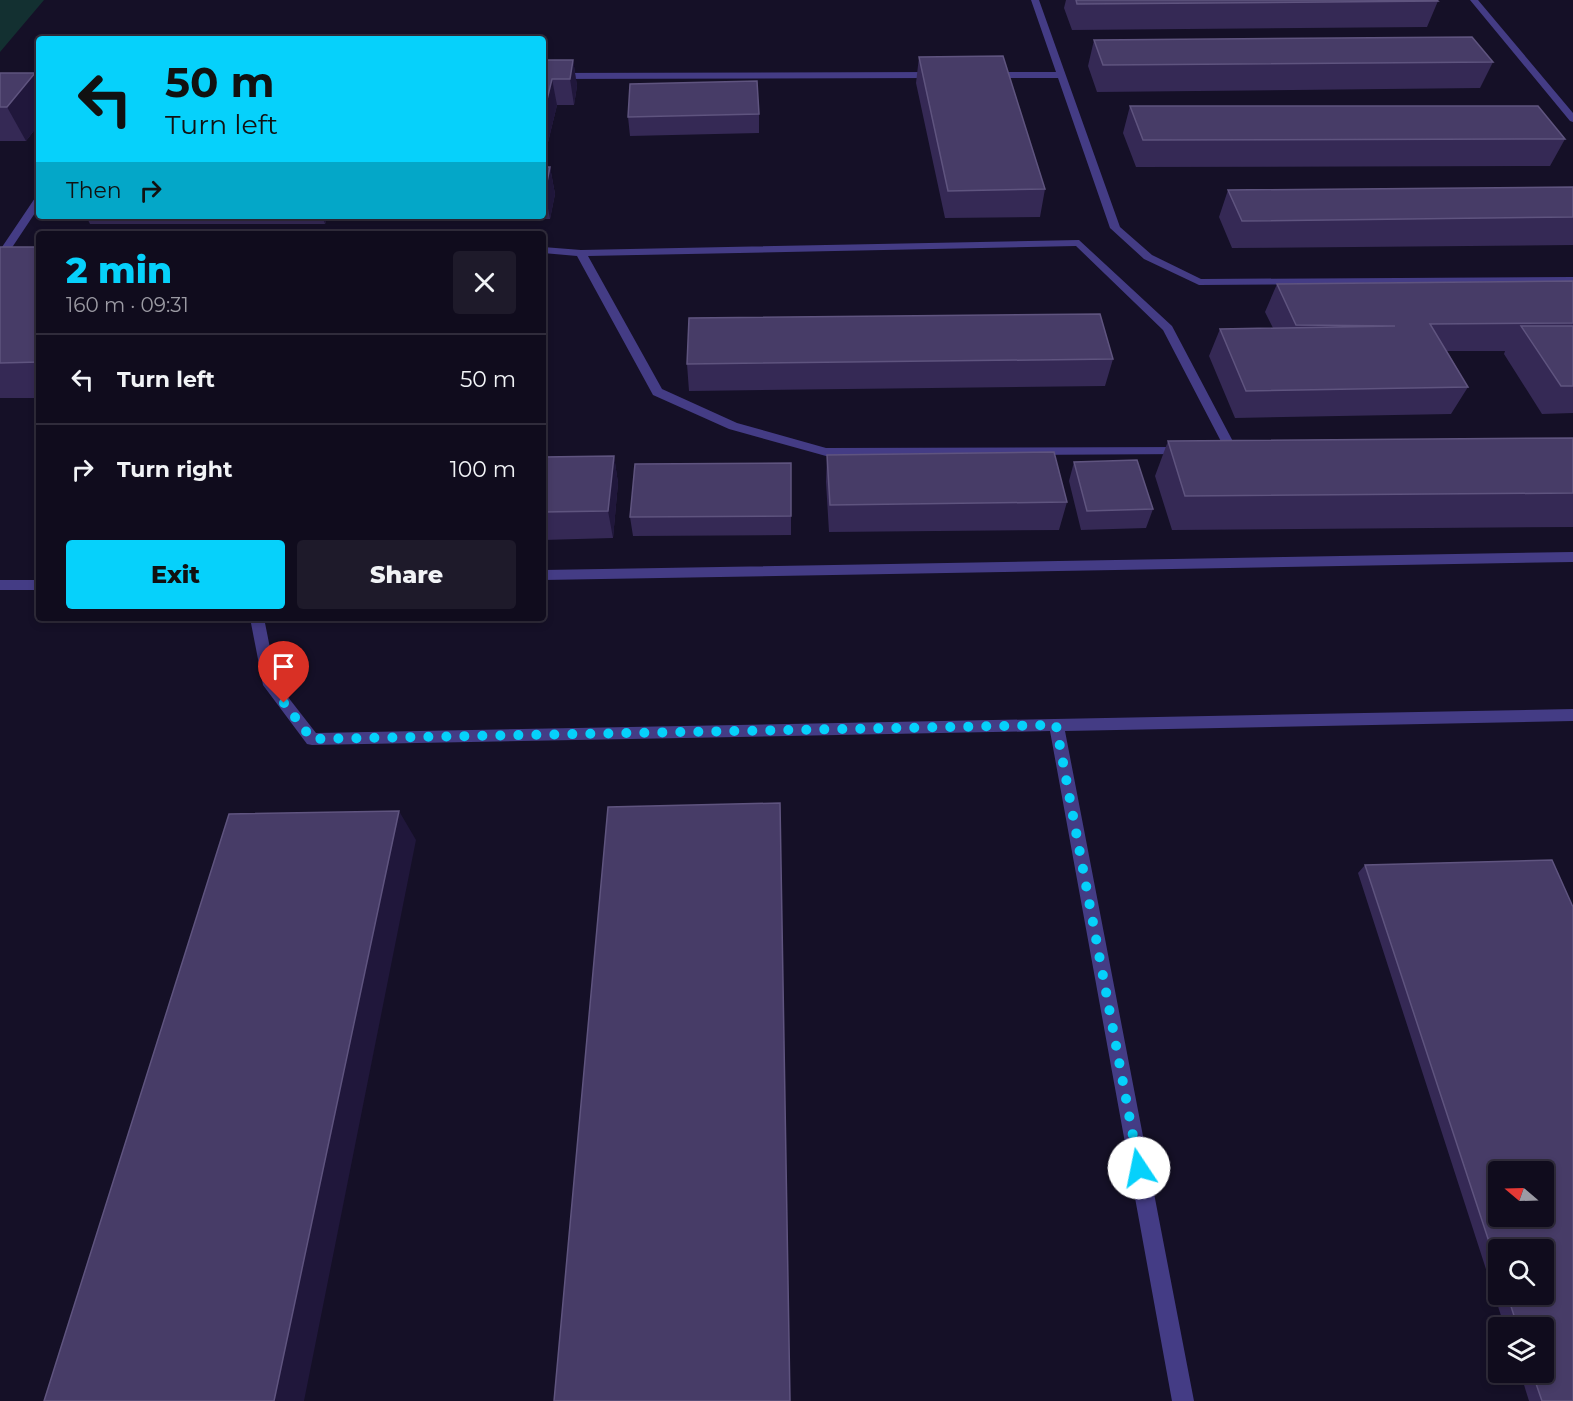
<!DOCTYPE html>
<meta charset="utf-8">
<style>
:root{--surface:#100c1d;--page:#1e1a2a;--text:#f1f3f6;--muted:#9c9ba4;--line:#302c3b;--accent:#06d1fb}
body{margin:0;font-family:Montserrat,sans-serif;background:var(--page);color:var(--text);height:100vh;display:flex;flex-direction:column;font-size:22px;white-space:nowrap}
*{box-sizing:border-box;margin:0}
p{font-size:20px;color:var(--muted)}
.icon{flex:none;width:33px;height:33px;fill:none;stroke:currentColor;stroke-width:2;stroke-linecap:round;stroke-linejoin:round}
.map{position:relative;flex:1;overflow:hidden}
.sheet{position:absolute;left:36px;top:231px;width:510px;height:390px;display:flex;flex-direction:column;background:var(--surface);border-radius:6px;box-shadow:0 3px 9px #0003,0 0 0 2px var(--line)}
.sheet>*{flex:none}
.hud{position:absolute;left:36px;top:36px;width:510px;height:183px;border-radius:6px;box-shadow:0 3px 9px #0003,0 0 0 2px var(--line);background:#06d1fb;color:#111;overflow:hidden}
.needle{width:39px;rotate:289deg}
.controls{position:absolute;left:1488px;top:1161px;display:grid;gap:12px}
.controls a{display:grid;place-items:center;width:66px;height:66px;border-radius:6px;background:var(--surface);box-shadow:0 3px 9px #0003,0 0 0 2px var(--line);font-size:30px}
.pin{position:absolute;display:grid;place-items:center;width:51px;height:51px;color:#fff;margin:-62px -26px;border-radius:50% 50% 50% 0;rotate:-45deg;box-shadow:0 0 6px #0007}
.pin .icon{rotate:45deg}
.me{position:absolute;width:66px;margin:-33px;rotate:349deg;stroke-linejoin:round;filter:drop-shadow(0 0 4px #0008)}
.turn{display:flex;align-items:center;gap:21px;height:126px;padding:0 30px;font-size:27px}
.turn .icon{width:78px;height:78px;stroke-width:2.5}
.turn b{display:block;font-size:42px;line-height:51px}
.then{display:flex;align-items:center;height:57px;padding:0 30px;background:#0003;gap:12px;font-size:22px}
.round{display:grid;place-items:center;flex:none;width:63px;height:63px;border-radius:6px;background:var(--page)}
.headline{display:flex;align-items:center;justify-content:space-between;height:102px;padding:0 30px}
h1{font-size:36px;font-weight:800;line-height:45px;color:var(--accent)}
.action{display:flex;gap:12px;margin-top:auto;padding:12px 30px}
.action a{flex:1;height:69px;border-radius:6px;background:var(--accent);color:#111;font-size:24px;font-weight:800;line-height:69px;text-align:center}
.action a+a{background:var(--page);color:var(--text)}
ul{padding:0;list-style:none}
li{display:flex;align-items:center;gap:18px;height:90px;padding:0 30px;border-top:2px solid var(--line)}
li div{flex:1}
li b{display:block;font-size:22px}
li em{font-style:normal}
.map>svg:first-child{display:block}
.green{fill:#133031}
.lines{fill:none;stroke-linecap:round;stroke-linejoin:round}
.service{fill:#443c85;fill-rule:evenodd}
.wall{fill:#352955;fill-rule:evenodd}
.shaded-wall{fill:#20173b}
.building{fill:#473c67;stroke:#5f547f;stroke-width:1.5;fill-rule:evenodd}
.route{stroke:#06d1fb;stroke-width:10;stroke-dasharray:0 18}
</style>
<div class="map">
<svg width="1573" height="1401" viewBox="0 0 1573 1401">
<rect width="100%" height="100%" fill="#151027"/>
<path class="green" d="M0 0H44L0 52Z"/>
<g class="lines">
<path class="service" d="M1031 0H1039L1120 227 1152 255 1201 279 1573 277V283L1199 285 1144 259 1110 228 1058 78H990L986 75 990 72H1056Z
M1470 0H1478L1573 113V122L1570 121Z
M543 73 936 72 940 75 936 78 543 79Z
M39 76V82L0 83V77Z
M39 197V207L7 255H0V250L35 198Z
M1079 240 1172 326 1238 451 1236 454H1228L1226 451 1163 330 1076 246 588 256 662 389 737 423 826 448 1184 447 1188 448V454L826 456 729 429 653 395 577 256 543 253V247L581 250Z
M1573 552V562L543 580V570Z
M0 580H39V590H0Z
M250 618H264L277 683 316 733 1573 709V721L1065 731 1194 1401H1172L1050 731 312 745 307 744 263 685Z"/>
</g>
<path class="wall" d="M1066 0H1437L1438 1 1427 27 1072 30 1064 8Z
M1094 40 1493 62 1480 88 1097 92 1088 66Z
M919 57 1045 189 1040 217 945 218 916 83Z
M543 60H573L577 86 574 105H557L543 163Z
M0 73H35L39 79V124L26 141H0Z
M1130 106 1565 139 1550 166 1136 167 1123 133Z
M759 114V133L630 136 628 117Z
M543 167H550L555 194 550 219H443V216H543Z
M1573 187V245L1232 248 1219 217 1228 190Z
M86 216H328L325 224H90Z
M0 247H39V398H0Z
M1573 281V413L1542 414 1504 354 1505 351H1447L1468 387 1451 414 1235 418 1209 356 1220 329 1273 328 1265 312 1277 284Z
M1113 359 1105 386 689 391 687 364Z
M1573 438V527L1172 530 1155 476 1168 441Z
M827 455 1067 502 1059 530 829 532 826 482Z
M614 456 618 483 613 538 543 540V457Z
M1074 462 1153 509 1146 528 1081 530 1069 481Z
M791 463V535L633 536 630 517Z
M1552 860 1573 907V1401H1529L1520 1372H1544V1328H1505L1358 873 1365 865ZM1498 1172H1544V1216H1498ZM1498 1250H1544V1294H1498Z"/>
<path class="shaded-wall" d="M573 60 577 86 574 105 570 79Z
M35 73 39 79V124L26 141 7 107Z
M552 79 557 105 543 163V116Z
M550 167 555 194 550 219 545 192Z
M322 216H328L325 224Z
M614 456 618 483 613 538 608 511Z
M399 811 416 840 304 1401H274Z"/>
<path class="building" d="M1076 0H1437L1438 1 1077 4Z
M1472 37 1493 62 1103 65 1094 40Z
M1003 56 1045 189 948 191 919 57Z
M543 60H573L570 79H552L543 116Z
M0 73H35L7 107H0Z
M757 81 759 114 628 117 630 84Z
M1130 106H1538L1565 139 1143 140Z
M543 167H550L545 192H543Z
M1573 187V217L1242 221 1228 190Z
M0 247H39V362L0 363Z
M1573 281V323L1430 324 1468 387 1246 391 1220 329 1395 326 1296 325 1277 284Z
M1100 314 1113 359 687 364 689 318Z
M1521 326H1573V386H1561Z
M1573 438V493L1185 496 1168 441Z
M1054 452 1067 502 830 505 827 455Z
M614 456 608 511 543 512V457Z
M1137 460 1153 509 1087 511 1074 462Z
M791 463V516L630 517 635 464Z
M780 803 790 1401H554L608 807Z
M399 811 274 1401H44L229 814Z
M1552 860 1573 907V1401H1542L1532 1372H1544V1328H1518L1507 1294H1544V1250H1498V1269L1365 865ZM1498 1172H1544V1216H1498Z"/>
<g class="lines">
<path class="route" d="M284 703 312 739 1056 725 1139 1168"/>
</g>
</svg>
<div class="controls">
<a><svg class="needle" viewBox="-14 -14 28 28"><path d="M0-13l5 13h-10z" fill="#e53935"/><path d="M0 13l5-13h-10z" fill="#9c9ba4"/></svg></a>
<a><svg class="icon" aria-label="search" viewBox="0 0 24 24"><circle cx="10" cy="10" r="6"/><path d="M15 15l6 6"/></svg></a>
<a><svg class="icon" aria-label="layers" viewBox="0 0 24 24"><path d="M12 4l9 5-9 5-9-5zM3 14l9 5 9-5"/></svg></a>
</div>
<div class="pin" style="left:284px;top:703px;background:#d93025"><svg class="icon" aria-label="arrive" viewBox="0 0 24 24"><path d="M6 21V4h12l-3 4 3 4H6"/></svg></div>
<svg class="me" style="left:1139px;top:1168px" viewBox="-20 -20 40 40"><circle r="19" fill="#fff"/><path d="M0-13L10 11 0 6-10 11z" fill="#06d1fb"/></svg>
<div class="hud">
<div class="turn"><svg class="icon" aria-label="left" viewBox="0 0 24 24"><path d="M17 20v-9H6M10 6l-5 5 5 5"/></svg><div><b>50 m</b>Turn left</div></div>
<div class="then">Then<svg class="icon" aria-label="right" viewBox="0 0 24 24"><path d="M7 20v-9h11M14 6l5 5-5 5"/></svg></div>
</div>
<section class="sheet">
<div class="headline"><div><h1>2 min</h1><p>160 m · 09:31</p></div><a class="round"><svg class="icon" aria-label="close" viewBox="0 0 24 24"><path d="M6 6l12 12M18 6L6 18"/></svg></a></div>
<ul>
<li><svg class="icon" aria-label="left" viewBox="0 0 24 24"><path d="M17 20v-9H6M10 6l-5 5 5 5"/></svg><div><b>Turn left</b></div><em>50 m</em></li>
<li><svg class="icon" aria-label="right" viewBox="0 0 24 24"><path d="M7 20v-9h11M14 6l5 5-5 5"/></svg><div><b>Turn right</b></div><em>100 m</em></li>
</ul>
<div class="action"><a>Exit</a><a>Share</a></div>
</section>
</div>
